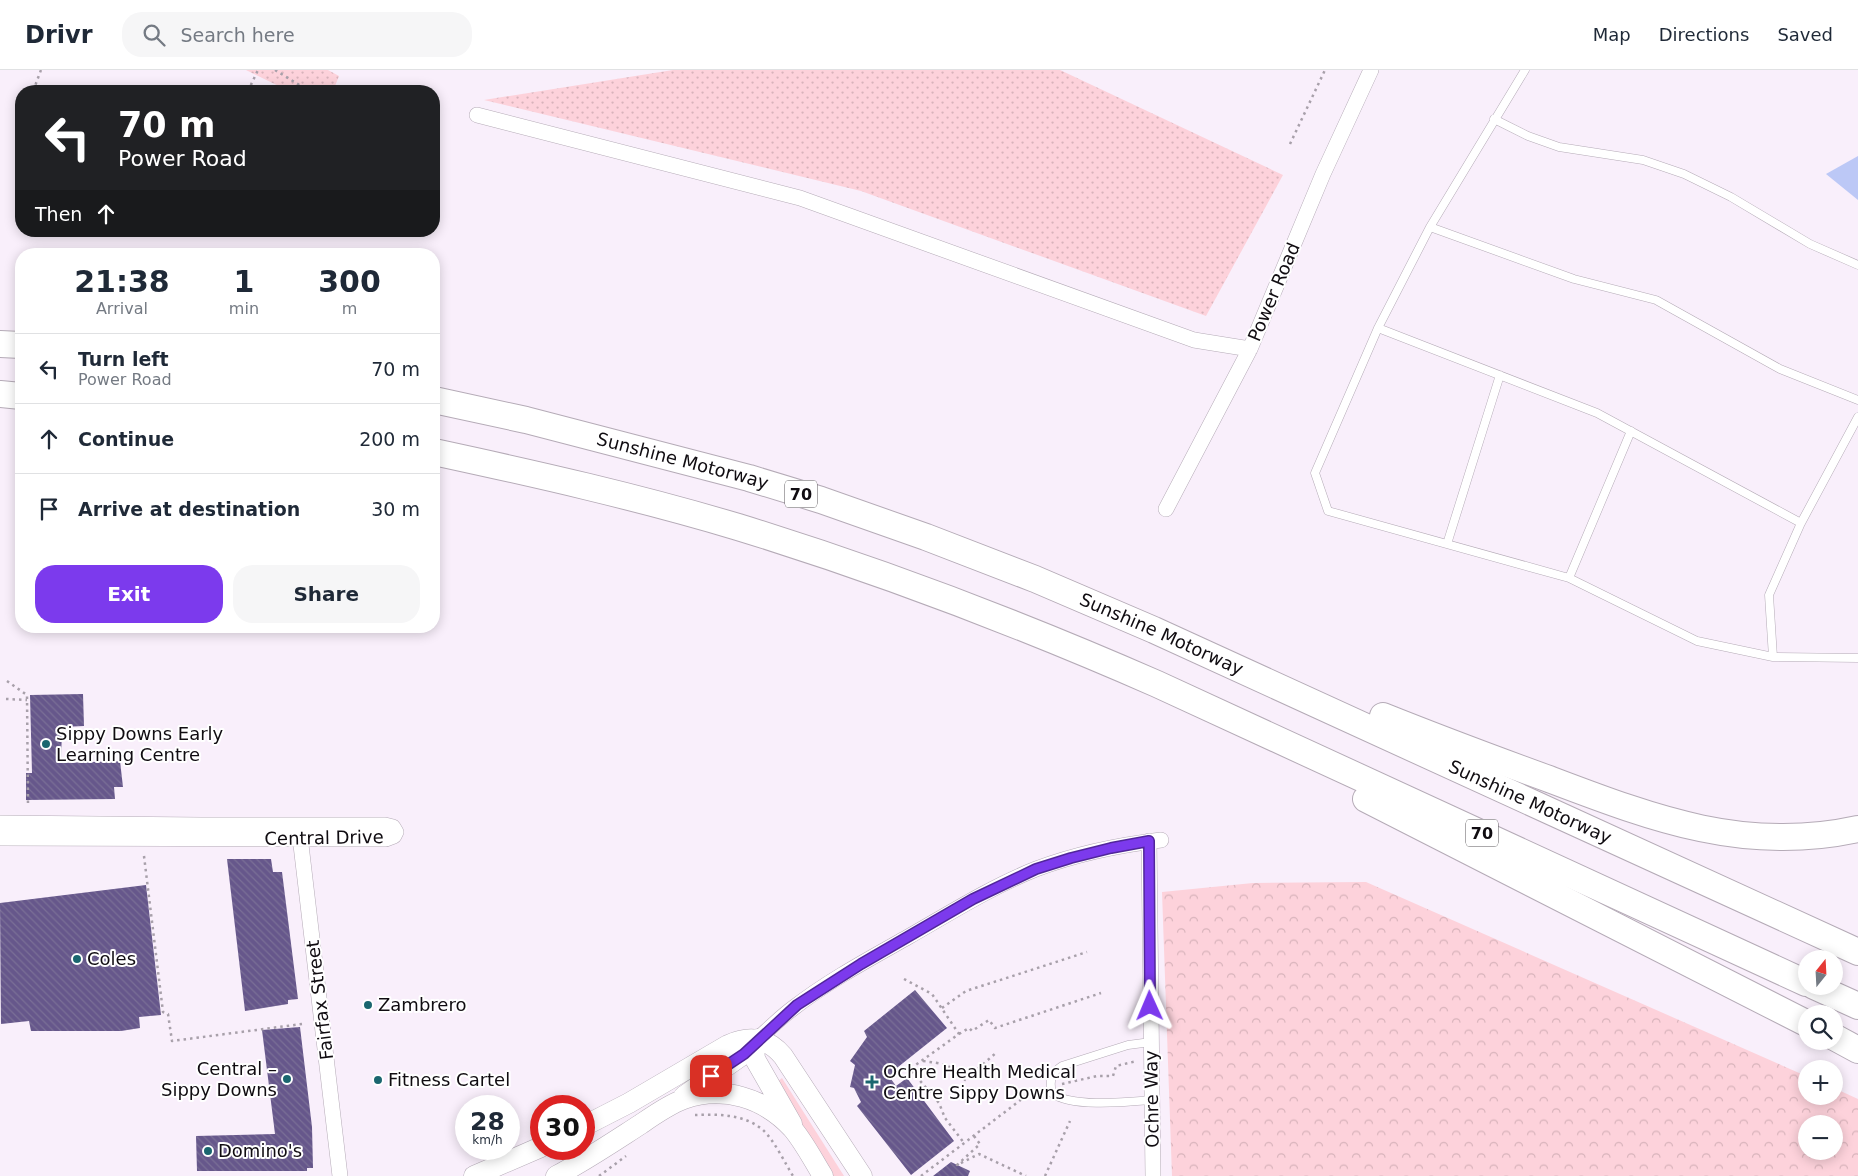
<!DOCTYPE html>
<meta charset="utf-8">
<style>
:root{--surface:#fff;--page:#f6f6f7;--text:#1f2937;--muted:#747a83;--line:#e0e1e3;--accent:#7c3aed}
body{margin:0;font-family:"DejaVu Sans",sans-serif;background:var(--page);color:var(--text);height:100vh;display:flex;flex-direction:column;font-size:19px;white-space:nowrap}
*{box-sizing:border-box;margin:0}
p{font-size:16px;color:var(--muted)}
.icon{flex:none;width:28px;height:28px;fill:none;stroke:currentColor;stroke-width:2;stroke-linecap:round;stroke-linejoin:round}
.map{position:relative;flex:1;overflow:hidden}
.details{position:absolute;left:15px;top:178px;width:425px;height:385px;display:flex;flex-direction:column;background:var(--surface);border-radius:20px;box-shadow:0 2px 12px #0003}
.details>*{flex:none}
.top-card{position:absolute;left:15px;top:15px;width:425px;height:152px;border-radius:20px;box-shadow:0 2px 12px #0003;background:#202124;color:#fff;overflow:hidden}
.needle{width:32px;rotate:18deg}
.fabs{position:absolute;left:1798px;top:880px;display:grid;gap:10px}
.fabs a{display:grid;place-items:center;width:45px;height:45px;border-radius:50%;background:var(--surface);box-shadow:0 2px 12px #0003;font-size:25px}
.speed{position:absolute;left:455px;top:1025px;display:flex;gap:10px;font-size:25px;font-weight:700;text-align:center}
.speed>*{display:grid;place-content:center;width:65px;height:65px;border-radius:50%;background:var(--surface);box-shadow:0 2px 12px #0003;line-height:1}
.speed small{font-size:12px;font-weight:400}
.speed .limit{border:8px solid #d22;background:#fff;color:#111}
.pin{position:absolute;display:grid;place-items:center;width:42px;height:42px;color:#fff;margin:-21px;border-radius:10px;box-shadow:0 2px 8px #0006}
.me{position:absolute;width:55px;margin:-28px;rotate:359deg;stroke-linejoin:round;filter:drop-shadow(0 0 4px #0008)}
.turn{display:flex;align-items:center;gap:18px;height:105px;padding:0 20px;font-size:22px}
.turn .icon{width:65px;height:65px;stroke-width:2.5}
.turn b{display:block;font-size:35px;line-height:42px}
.then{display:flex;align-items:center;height:48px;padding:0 20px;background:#0003;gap:10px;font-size:19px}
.eta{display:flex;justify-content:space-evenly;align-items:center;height:85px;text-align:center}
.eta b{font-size:30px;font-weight:700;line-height:35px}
.action{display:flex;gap:10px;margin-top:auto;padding:10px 20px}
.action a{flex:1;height:58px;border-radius:20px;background:var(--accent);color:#fff;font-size:20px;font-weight:700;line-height:58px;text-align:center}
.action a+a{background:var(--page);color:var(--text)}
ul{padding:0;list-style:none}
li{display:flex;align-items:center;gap:15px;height:70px;padding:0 20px;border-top:1px solid var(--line)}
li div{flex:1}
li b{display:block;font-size:19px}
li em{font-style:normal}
header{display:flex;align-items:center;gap:30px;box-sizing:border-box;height:70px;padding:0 25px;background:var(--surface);border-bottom:1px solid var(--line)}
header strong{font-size:24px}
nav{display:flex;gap:28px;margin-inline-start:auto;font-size:18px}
.search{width:350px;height:45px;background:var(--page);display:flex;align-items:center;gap:12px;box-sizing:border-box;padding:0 18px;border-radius:20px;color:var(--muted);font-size:19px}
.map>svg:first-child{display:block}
.grass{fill:url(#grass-dots)}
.forest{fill:url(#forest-crowns);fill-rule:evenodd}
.garden{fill:#fdd2db}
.water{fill:#bcc8f6}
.building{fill:url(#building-back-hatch)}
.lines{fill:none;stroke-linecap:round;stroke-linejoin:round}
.lane-casing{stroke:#b5abb7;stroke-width:9}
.street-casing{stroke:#b5abb7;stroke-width:16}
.secondary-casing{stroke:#b5abb7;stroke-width:21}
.highway-casing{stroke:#b5abb7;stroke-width:28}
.path{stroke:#a8a0aa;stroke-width:2.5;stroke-dasharray:2.5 4;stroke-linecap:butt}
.lane{stroke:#fff;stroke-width:8}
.street{stroke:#fff;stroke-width:15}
.secondary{stroke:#fff;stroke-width:20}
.highway{stroke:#fff;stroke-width:26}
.route-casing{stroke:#51269a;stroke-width:12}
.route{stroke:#7c3aed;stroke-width:9}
.poi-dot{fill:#1a666f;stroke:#fff;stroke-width:2}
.labels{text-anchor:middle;stroke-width:4;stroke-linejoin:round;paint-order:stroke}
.shield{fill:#fff;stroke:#585558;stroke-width:1}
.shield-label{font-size:16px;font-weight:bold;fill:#100c11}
.street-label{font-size:18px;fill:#100c11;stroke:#fff}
.poi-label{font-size:18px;fill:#100c11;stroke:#fff;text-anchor:start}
</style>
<header>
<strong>Drivr</strong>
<div class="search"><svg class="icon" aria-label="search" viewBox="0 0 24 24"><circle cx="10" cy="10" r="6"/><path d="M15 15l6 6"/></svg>Search here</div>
<nav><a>Map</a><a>Directions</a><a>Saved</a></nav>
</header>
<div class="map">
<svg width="1858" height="1106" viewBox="0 0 1858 1106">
<defs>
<pattern id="grass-dots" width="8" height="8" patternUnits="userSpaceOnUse" patternTransform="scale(1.25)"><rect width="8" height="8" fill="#fdd2db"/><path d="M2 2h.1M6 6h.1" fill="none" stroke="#d8b3bb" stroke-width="1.8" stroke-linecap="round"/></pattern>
<pattern id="forest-crowns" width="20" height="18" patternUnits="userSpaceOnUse" patternTransform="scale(1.25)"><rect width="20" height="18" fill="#fdd2db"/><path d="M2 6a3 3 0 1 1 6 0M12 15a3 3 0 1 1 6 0" fill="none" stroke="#d8b3bb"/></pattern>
<pattern id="building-back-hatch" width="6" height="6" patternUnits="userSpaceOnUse" patternTransform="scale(1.25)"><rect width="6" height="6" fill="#66578b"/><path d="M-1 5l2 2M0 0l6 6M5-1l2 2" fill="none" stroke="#7a6f96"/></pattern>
</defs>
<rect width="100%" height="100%" fill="#f9effb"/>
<path class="grass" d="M246 0H328L339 6 333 21H289Z
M673 0H1060L1283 105 1206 246 861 121 484 30Z"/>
<path class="forest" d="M1366 812 1806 1006V1026H1834V1018L1858 1029V1106H1172L1162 822 1253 813ZM1806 1054H1834V1081H1806Z"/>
<path class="garden" d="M782 1008 844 1106H833L776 1013Z"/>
<path class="water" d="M1858 86V130L1826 104Z"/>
<path class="building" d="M83 624 84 656 62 657 61 693 120 691 123 717H114L115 729 26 730V703H32L30 625Z
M227 789H271L273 802H282L298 929 288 930V934L245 941Z
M146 815 161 945 139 947 140 958 121 961H31L29 951 1 954 0 833Z
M915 920 947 958 893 1001 891 1009 896 1016 907 1008 954 1071 911 1105 857 1036 861 1032 854 1018 850 1017 855 995 850 991 867 967 864 961Z
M300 957 312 1057 313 1098H307V1101H197L196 1066 275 1064 262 960Z
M951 1092 970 1101 968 1106H933Z"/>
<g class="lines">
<defs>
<path id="lane" d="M1525 0 1430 157 1378 258 1315 403 1328 441 1569 508 1697 571 1773 587 1858 588
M1494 49 1528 66 1559 77 1643 90 1684 104 1731 127 1810 174 1858 195
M1430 157 1574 209 1656 230 1780 299 1858 330
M1378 258 1597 343 1801 453
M1447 474 1500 305
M1569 508 1631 361
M1773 587 1769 525 1801 453 1858 347
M1151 972 1128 975 1062 996C1051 1003 1049 1011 1052 1023 1070 1038 1128 1032 1152 1030"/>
<path id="street" d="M477 45 800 128 1194 270 1250 279
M1166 439 1250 279 1323 104 1371 0
M0 753 201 755H385L393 757 396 762 394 766 386 769 0 768
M299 758 340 1106
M1149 771 1153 1106
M758 969C769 959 780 948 792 939 828 911 869 889 908 867 950 843 991 817 1036 799 1076 784 1119 775 1161 770"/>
<path id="secondary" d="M758 969 754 978 755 989 792 1054
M684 1026 744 984 758 969
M584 1056 629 1033 728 975C750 965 767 967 783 986L862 1106
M474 1106 541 1077
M556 1106C585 1091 613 1072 641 1054 654 1045 668 1035 684 1029 723 1015 764 1028 792 1058 804 1072 813 1090 823 1106"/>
<g id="highway">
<path d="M0 274 21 275"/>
<path d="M0 324 21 326"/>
<path id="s1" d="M434 330 526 350 749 408 821 430 926 467 1035 509 1154 560 1858 882"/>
<path d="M434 382C536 404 638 427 738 457 881 501 1020 554 1157 614L1806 913"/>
<path d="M1383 646C1438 668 1494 689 1549 709 1652 748 1745 784 1858 759"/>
<path d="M1366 729 1806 953"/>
<path d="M1814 916 1858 936"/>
<path d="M1834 967 1858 980"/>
</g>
</defs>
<use href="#lane" class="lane-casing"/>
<use href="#street" class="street-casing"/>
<use href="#secondary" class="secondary-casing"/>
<use href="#highway" class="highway-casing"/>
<path class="path" d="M275 0 309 21
M35 21V16L41 0
M248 21 258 0
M1290 74 1325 0
M7 611 27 625 28 735
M6 629 27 630
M144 786 163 942 168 944 172 971 302 954
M904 909 932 924 959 964 910 999 939 1033 945 1048 964 1073
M942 938 966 921 1087 882
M959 964 969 958 972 961 989 950 995 958 1101 923
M923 991C943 994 950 993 965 1010L997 982
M1062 1014 1097 1006H1113L1116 996 1137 991
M695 1045C718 1044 744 1044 763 1060 774 1070 785 1093 793 1106
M974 1066 980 1074 957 1095 979 1084 1026 1106
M599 1106 626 1086
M921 1106 1035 1019 1040 1018
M1045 1106 1070 1051"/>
<use href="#lane" class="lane"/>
<use href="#street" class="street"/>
<use href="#secondary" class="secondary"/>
<use href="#highway" class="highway"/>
</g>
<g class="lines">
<defs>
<path id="route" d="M711 1006 744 984 797 935 861 894 973 829 1036 799 1071 788 1111 778 1149 771 1150 936"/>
</defs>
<use href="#route" class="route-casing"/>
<use href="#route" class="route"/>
</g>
<g class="poi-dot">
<circle cx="46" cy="674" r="5"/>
<circle cx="77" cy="889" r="5"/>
<circle cx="368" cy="935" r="5"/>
<circle cx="287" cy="1009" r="5"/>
<circle cx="378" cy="1010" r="5"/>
<path d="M869.5 1004.5h5v5h5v5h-5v5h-5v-5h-5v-5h5z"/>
<circle cx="208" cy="1081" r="5"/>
</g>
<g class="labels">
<g class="shield">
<rect x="785" y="410.5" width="32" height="27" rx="4"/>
<rect x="1466" y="749.5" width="32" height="27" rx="4"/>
</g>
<g class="shield-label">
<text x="801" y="430">70</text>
<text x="1482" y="769">70</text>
</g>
<g class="street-label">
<text transform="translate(1274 222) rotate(-67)" y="6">Power Road</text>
<text dy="6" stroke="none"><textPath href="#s1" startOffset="256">Sunshine Motorway</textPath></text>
<text dy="6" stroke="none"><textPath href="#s1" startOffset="766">Sunshine Motorway</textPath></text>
<text dy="6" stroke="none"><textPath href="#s1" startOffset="1171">Sunshine Motorway</textPath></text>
<text transform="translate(324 768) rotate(-1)" y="6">Central Drive</text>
<text transform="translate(320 930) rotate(-97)" y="6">Fairfax Street</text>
<text transform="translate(1152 1029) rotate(-91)" y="6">Ochre Way</text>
</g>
<g class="poi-label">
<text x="56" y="670">Sippy Downs Early<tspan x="56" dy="21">Learning Centre</tspan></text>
<text x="87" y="895">Coles</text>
<text x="378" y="941">Zambrero</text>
<text x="277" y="1005" text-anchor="end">Central –<tspan x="277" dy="21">Sippy Downs</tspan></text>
<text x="883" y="1008">Ochre Health Medical<tspan x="883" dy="21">Centre Sippy Downs</tspan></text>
<text x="388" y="1016">Fitness Cartel</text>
<text x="218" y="1087">Domino's</text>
</g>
</g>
</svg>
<div class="fabs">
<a><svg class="needle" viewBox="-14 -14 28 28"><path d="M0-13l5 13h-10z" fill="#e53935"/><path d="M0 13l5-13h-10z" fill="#747a83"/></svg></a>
<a><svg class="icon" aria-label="search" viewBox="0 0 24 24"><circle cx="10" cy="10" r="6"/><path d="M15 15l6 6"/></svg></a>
<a>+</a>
<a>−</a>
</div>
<div class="speed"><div>28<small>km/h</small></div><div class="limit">30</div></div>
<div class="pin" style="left:711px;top:1006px;background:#d93025"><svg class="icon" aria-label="arrive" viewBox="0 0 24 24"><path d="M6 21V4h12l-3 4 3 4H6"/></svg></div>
<svg class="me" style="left:1150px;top:936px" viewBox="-20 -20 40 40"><path d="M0-17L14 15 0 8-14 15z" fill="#7c3aed" stroke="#fff" stroke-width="4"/></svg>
<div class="top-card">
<div class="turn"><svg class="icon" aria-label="left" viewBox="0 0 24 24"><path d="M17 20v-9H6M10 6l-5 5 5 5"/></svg><div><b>70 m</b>Power Road</div></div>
<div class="then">Then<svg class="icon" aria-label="ahead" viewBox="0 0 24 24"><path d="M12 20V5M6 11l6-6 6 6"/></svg></div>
</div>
<section class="details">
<div class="eta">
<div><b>21:38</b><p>Arrival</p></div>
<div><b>1</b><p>min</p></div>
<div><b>300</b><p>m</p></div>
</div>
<ul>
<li><svg class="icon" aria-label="left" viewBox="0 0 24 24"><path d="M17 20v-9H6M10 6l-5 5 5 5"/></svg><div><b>Turn left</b><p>Power Road</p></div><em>70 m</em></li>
<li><svg class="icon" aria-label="ahead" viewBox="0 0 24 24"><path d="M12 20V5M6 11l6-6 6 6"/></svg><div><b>Continue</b></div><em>200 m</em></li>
<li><svg class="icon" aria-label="arrive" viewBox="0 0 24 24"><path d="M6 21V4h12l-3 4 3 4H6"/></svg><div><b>Arrive at destination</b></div><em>30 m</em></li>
</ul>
<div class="action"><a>Exit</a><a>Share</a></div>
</section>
</div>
